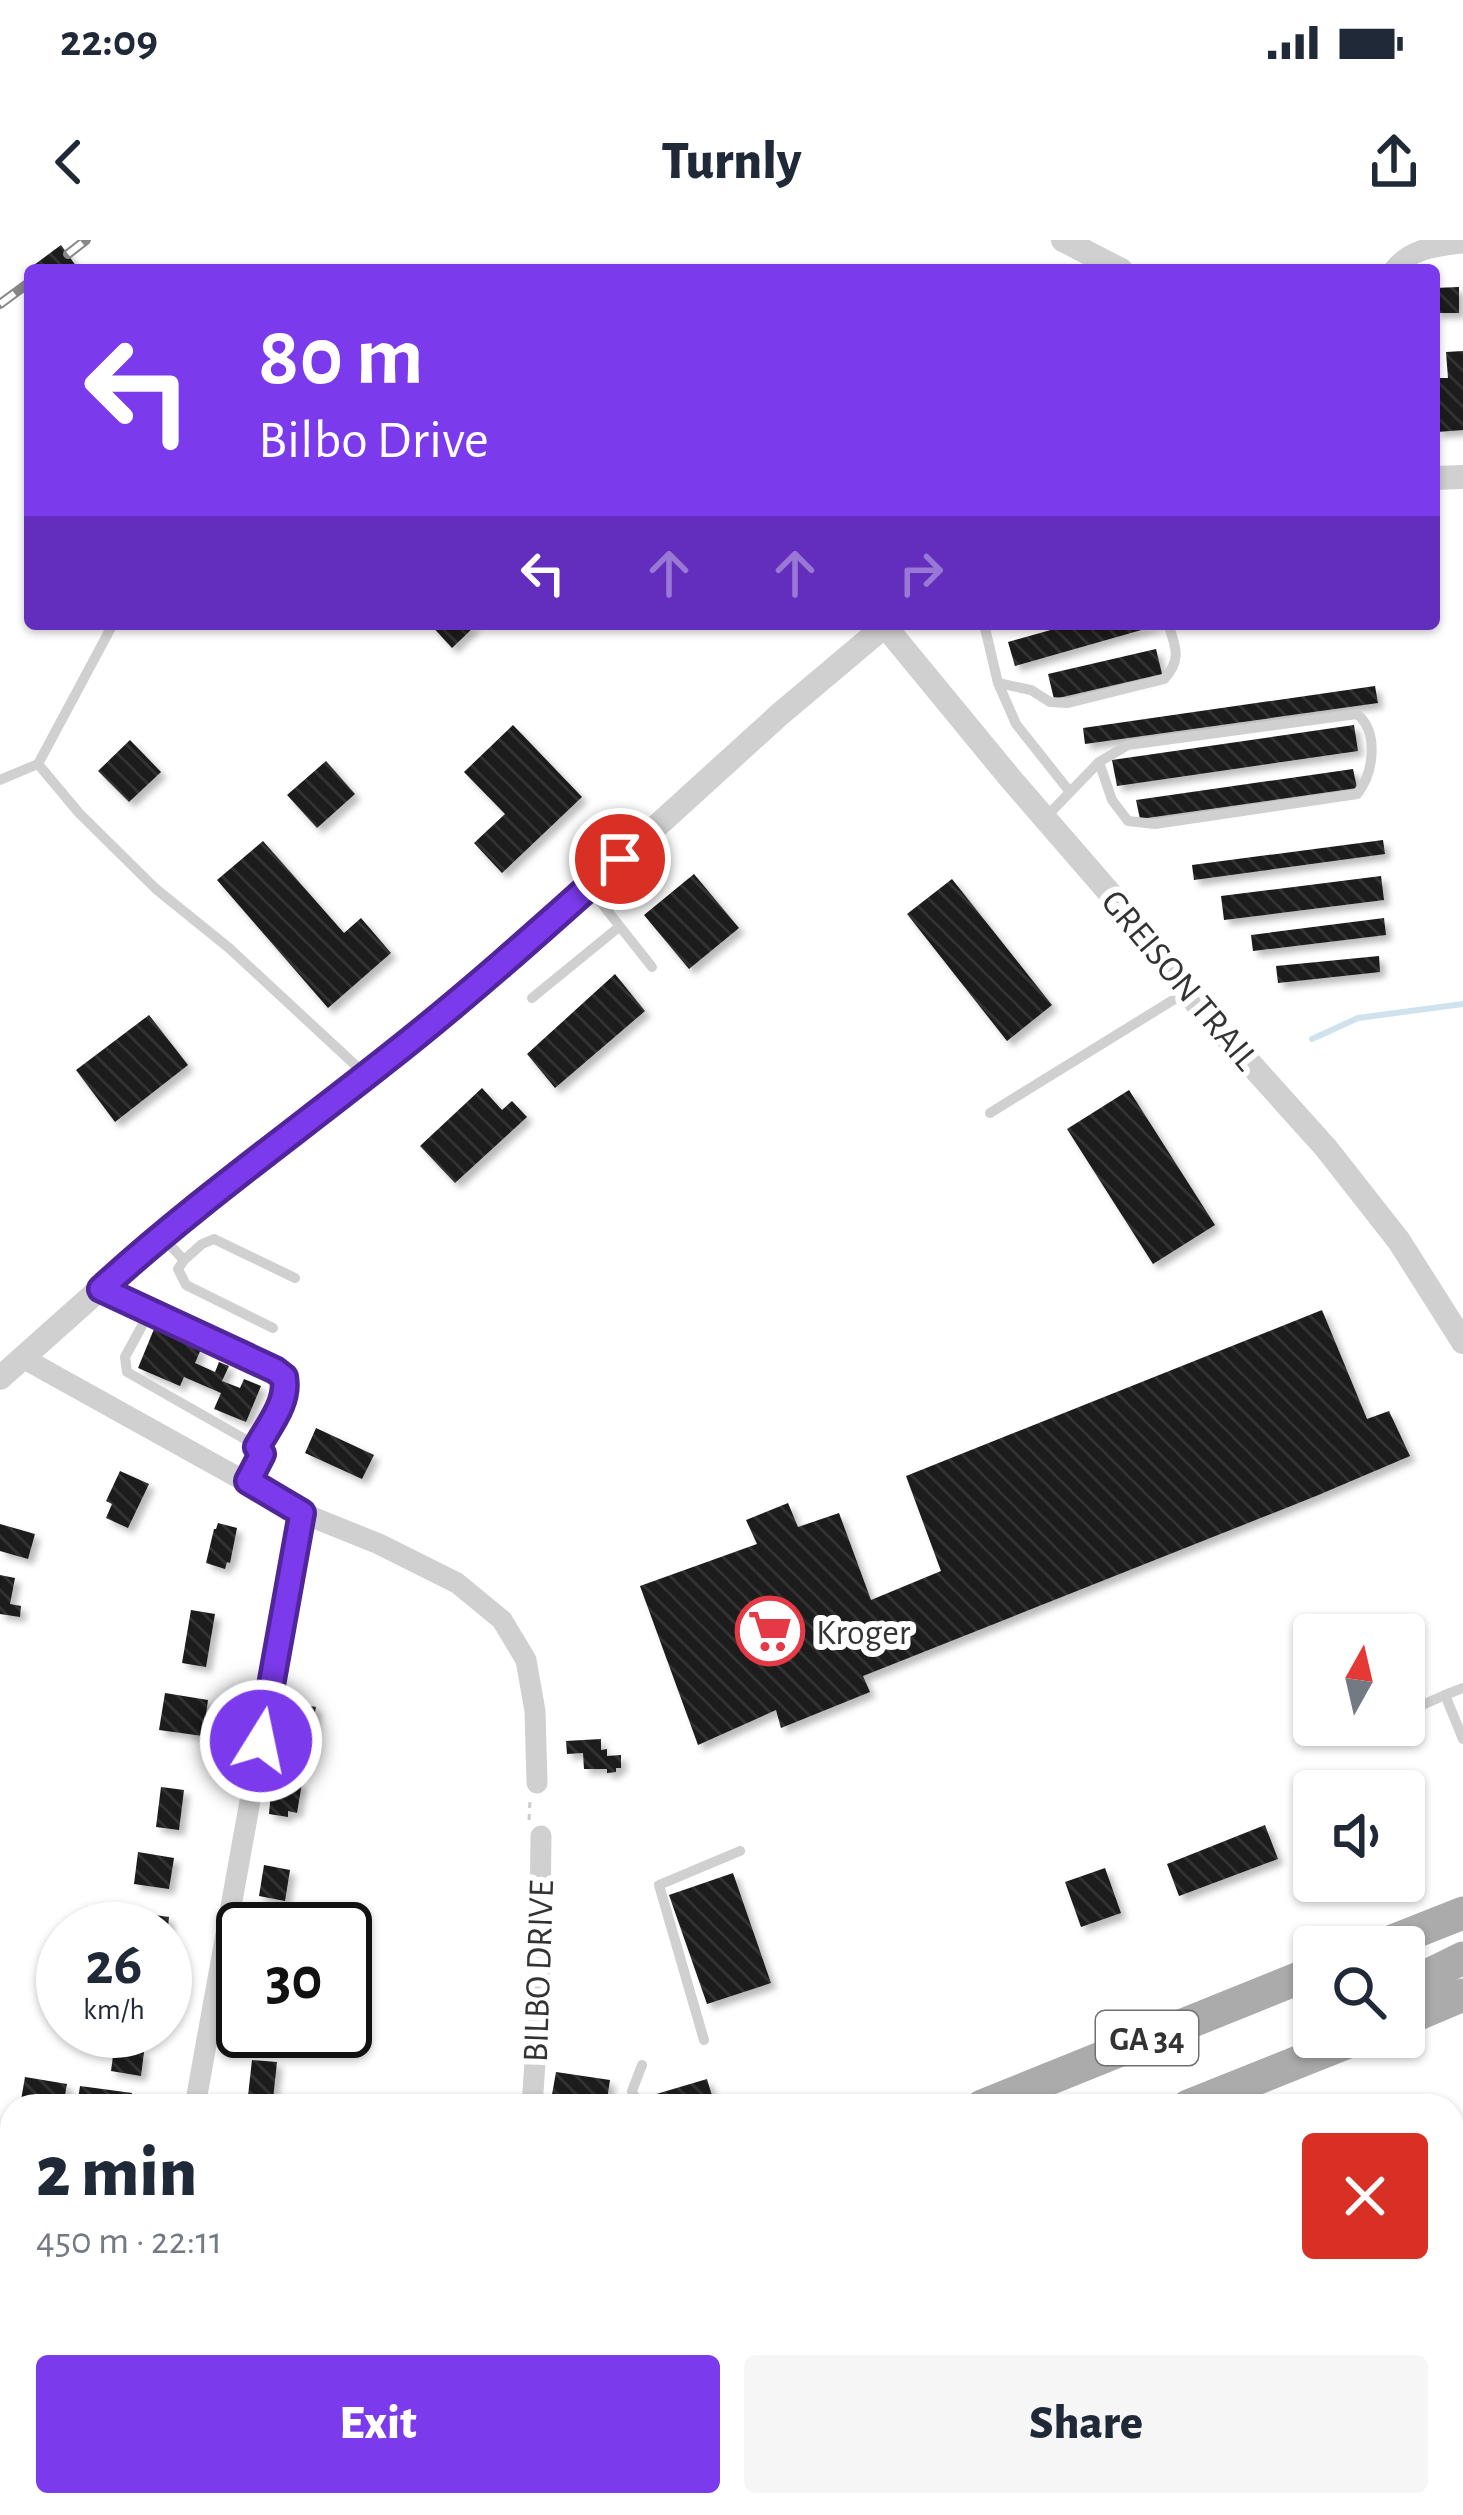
<!DOCTYPE html>
<meta charset="utf-8">
<style>
:root{--surface:#fff;--page:#f6f6f7;--text:#1f2937;--muted:#747a83;--accent:#7c3aed}
body{margin:0;font-family:"Alegreya Sans",sans-serif;background:var(--page);color:var(--text);height:100vh;display:flex;flex-direction:column;font-size:45px;white-space:nowrap}
*{box-sizing:border-box;margin:0}
p{font-size:39px;color:var(--muted)}
.icon{flex:none;width:66px;height:66px;fill:none;stroke:currentColor;stroke-width:2;stroke-linecap:round;stroke-linejoin:round}
.map{position:relative;flex:1;overflow:hidden}
.drawer{position:absolute;left:0px;top:1854px;width:1464px;height:423px;display:flex;flex-direction:column;background:var(--surface);border-radius:36px 36px 0 0;box-shadow:0 3px 9px #0004}
.drawer>*{flex:none}
.hud{position:absolute;left:24px;top:24px;width:1416px;height:366px;border-radius:12px;box-shadow:0 3px 9px #0004;background:#7c3aed;color:#fff;overflow:hidden}
.needle{width:78px;rotate:8deg}
.buttons{position:absolute;left:1293px;top:1374px;display:grid;gap:24px}
.buttons a{display:grid;place-items:center;width:132px;height:132px;border-radius:12px;background:var(--surface);box-shadow:0 3px 9px #0004;font-size:60px}
.speed{position:absolute;left:36px;top:1662px;display:flex;gap:24px;font-size:60px;font-weight:700;text-align:center}
.speed>*{display:grid;place-content:center;width:156px;height:156px;border-radius:50%;background:var(--surface);box-shadow:0 3px 9px #0004;line-height:1}
.speed small{font-size:30px;font-weight:400}
.speed .limit{border:6px solid #111;border-radius:18px;background:#fff;color:#111}
.pin{position:absolute;display:grid;place-items:center;width:102px;height:102px;color:#fff;margin:-51px;border:6px solid #fff;border-radius:50%;box-shadow:0 3px 12px #0007}
.me{position:absolute;width:132px;margin:-66px;rotate:10deg;stroke-linejoin:round;filter:drop-shadow(0 0 9px #0008)}
.turn{display:flex;align-items:center;gap:42px;height:252px;padding:0 36px;font-size:54px}
.turn .icon{width:156px;height:156px;stroke-width:2.5}
.turn b{display:block;font-size:84px;line-height:102px}
.lanes{display:flex;align-items:center;height:114px;padding:0 36px;background:#0003;justify-content:center;gap:60px;direction:ltr}
.lanes .off{opacity:.35}
.round{display:grid;place-items:center;flex:none;width:126px;height:126px;border-radius:12px;background:var(--page)}
.headline{display:flex;align-items:center;justify-content:space-between;height:204px;padding:0 36px}
h1{font-size:72px;font-weight:800;line-height:90px}
.primary-button{display:flex;gap:24px;margin-top:auto;padding:24px 36px}
.primary-button a{flex:1;height:138px;border-radius:12px;background:var(--accent);color:#fff;font-size:48px;font-weight:800;line-height:138px;text-align:center}
.primary-button a+a{background:var(--page);color:var(--text)}
.status{display:flex;justify-content:space-between;align-items:center;height:84px;padding:0 60px;background:var(--surface);direction:ltr}
.status svg{height:33px;fill:currentColor}
header{display:flex;justify-content:space-between;align-items:center;height:156px;padding:0 36px;background:var(--surface);font-size:54px;font-weight:800}
.map>svg:first-child{display:block}
.lines{fill:none;stroke-linecap:round;stroke-linejoin:round}
.stream{stroke:#cfe2ee;stroke-width:6}
.building{fill:url(#building-back-hatch);filter:url(#shadow)}
.path{stroke:#cdcdcd;stroke-width:3;stroke-dasharray:6 6;stroke-linecap:butt}
.service{stroke:#d0d0d0;stroke-width:10}
.minor{stroke:#d0d0d0;stroke-width:21}
.tertiary{stroke:#d0d0d0;stroke-width:24}
.primary{stroke:#ababab;stroke-width:33}
.rail-casing{stroke:#888;stroke-width:10}
.rail{stroke:#fff;stroke-width:6;stroke-dasharray:18;stroke-linecap:butt}
.route-casing{stroke:#51269a;stroke-width:30}
.route{stroke:#7c3aed;stroke-width:21}
.labels{text-anchor:middle;stroke-width:12;stroke-linejoin:round;paint-order:stroke}
.shield{fill:#fff;stroke:#707070;stroke-width:3}
.shield-label{font-size:33px;font-weight:bold;fill:#333}
.street-label{font-size:36px;fill:#333;stroke:#fff}
.poi-label{font-size:36px;fill:#333;stroke:#fff;text-anchor:start}
</style>
<div class="status"><b>22:09</b><svg viewBox="0 0 49 12"><path d="M0 12V9h3v3zM5 12V6h3v6zM10 12V3h3v9zM15 12V0h3v12zM26 1h20v11H26zM47 4h2v5h-2z"/></svg></div>
<header><svg class="icon" aria-label="back" viewBox="0 0 24 24"><path d="M15 5l-7 7 7 7"/></svg>Turnly<svg class="icon" aria-label="share" viewBox="0 0 24 24"><path d="M12 15V3M7 8l5-5 5 5M5 13v7h14v-7"/></svg></header>
<div class="map">
<svg width="1463" height="2275" viewBox="0 0 1463 2275">
<defs>
<pattern id="building-back-hatch" width="6" height="6" patternUnits="userSpaceOnUse" patternTransform="scale(3)"><rect width="6" height="6" fill="#1a1a1a"/><path d="M-1 5l2 2M0 0l6 6M5-1l2 2" fill="none" stroke="#333"/></pattern>
<filter id="shadow"><feDropShadow dx="5.5" dy="5.5" stdDeviation="3" flood-color="#0004"/></filter>
</defs>
<rect width="100%" height="100%" fill="#fff"/>
<g class="lines">
<path class="stream" d="M1312 799 1358 778 1463 764"/>
</g>
<path class="building" d="M61 5 79 30H38L34 25Z
M1459 47V73H1435L1434 48Z
M1463 111V190L1437 192 1434 138H1448L1446 112Z
M430 384H473L475 386 452 408Z
M1072 384H1159V385L1015 426 1008 402Z
M1156 409 1162 434 1054 459 1048 434Z
M1375 446 1378 463 1085 504 1083 488Z
M513 485 582 557 502 633 474 603 505 574 464 532Z
M1354 485 1358 511 1117 546 1112 520Z
M130 500 161 532 129 562 98 531Z
M326 521 355 554 317 588 287 555Z
M1353 529 1357 548 1140 579 1136 560Z
M1383 600 1385 614 1194 640 1192 625Z
M263 601 344 693 361 678 391 713 328 768 217 640Z
M694 634 739 688 689 729 644 675Z
M1381 636 1384 660 1224 680 1221 656Z
M952 639 1052 765 1007 801 907 674Z
M1384 678 1386 695 1253 711 1251 695Z
M1379 716 1380 732 1278 743 1276 726Z
M615 734 645 771 555 848 527 814Z
M149 775 188 825 115 882 76 830Z
M482 848 502 870 512 861 527 877 455 943 420 906Z
M1129 850 1215 985 1153 1024 1067 889Z
M1322 1070 1367 1179 1389 1171 1410 1216 1316 1256 863 1436 870 1452 781 1488 776 1470 698 1505 640 1346 757 1304 746 1280 788 1263 798 1287 839 1273 871 1360 941 1331 906 1236Z
M154 1089 201 1109 195 1123 215 1132 219 1122 229 1126 222 1141 240 1148 244 1139 261 1146 246 1182 214 1169 221 1153 184 1137 180 1146 138 1128Z
M316 1188 374 1215 362 1239 305 1213Z
M120 1231 149 1244 128 1288 106 1278 112 1264 106 1261Z
M218 1283 237 1288 230 1323 227 1322 225 1329 206 1323 214 1289H216Z
M0 1284 35 1294 28 1319 0 1311Z
M0 1335 15 1338 10 1364 21 1366 20 1377 0 1374Z
M191 1370 215 1374 206 1427 182 1423Z
M165 1453 208 1460 203 1496 159 1490Z
M285 1461 316 1467 309 1503 282 1498 286 1479 281 1478Z
M601 1499V1510L607 1509V1516L621 1515V1528H616V1532L607 1533V1529H584L583 1513 567 1514 566 1501Z
M274 1538 302 1543 297 1573 288 1571V1577L269 1574 271 1552H268L270 1541H273Z
M161 1547 184 1550 179 1590 156 1587Z
M1265 1585 1278 1619 1179 1656 1167 1624Z
M138 1612 174 1618 169 1649 134 1644Z
M264 1625 290 1630 285 1661 259 1656Z
M1105 1628 1121 1673 1081 1687 1065 1642Z
M733 1633 771 1743 707 1764 669 1655Z
M118 1670 169 1677 168 1689H115Z
M114 1808 144 1812 141 1836 111 1831Z
M252 1820 277 1822 273 1859 248 1856Z
M556 1832 610 1840 606 1866H550Z
M25 1837 67 1844 63 1866H20Z
M707 1839 715 1866H657L653 1855Z
M80 1846 132 1853 130 1866H77Z
M21 2265H76L75 2275H20Z"/>
<g class="lines">
<path class="path" d="M529 1580 530 1560"/>
<path class="service" d="M113 384 38 524 79 573 156 649 229 708 366 835
M984 384 998 443 1016 484 1070 552
M998 443 1031 450 1050 462 1068 463 1164 439C1182 420 1176 407 1168 384
M0 540 38 524
M1047 576 1099 522 1128 505 1357 474C1379 492 1374 533 1357 554L1155 584 1128 581 1112 560 1099 522
M591 650 652 727
M532 758 619 687
M990 873 1186 752
M163 998 184 1020 178 1029 186 1045 273 1088
M184 1020 202 1004 214 999 295 1038
M104 1050 275 1130 284 1137C289 1162 269 1185 257 1206L262 1214 248 1241
M150 1071 125 1117 127 1132 257 1206
M1463 1448 1445 1455 1463 1499
M1404 1473 1445 1455
M704 1800 659 1645 740 1611
M639 1866 632 1851 642 1825
M0 1916H12
M314 2265 381 2275
M411 2266 462 2274 463 2265
M109 2275 111 2265
M187 2275 188 2265"/>
<path class="minor" d="M1394 30C1411 8 1437 6 1463 3
M23 1118 302 1273 379 1304 457 1343 502 1380 526 1420 535 1471 537 1543
M195 1866 302 1273
M532 1866 539 1765 541 1596
M411 2275 412 2265"/>
<path class="tertiary" d="M1063 0 1121 30
M1434 238 1463 237
M885 386 1010 538 1120 665 1202 770 1326 908 1399 1001 1463 1102
M0 1138 147 1007 249 924 384 822 537 695 779 475 887 384"/>
<path class="primary" d="M1377 1707 1463 1673
M1404 1747 1463 1718
M1404 1780 1463 1755
M982 1866 1314 1732
M1188 1866 1361 1797
M0 1975 12 1979
M0 2013 12 2018"/>
<defs>
<path id="rail" d="M68 14 86 0
M0 64 30 42"/>
</defs>
<use href="#rail" class="rail-casing"/>
<use href="#rail" class="rail"/>
</g>
<g class="lines">
<defs>
<path id="route" d="M261 1501 302 1273 248 1241 262 1214 257 1207C269 1185 289 1162 284 1137L275 1130 101 1049C191 967 286 899 382 823 464 759 542 689 620 619"/>
</defs>
<use href="#route" class="route-casing"/>
<use href="#route" class="route"/>
</g>
<defs>
<symbol id="supermarket-ring" viewBox="-11 -11 22 22"><circle r="9.5" fill="#fff" stroke="#e63946" stroke-width="1.5"/><path d="M-6-5.5h2.5l.6 2H6L4.5 2H-2.5L-4.4-4H-6ZM-1.5 3.2a1.3 1.3 0 1 0 .1 0ZM3 3.2a1.3 1.3 0 1 0 .1 0Z" fill="#e63946"/></symbol>
</defs>
<g fill-rule="evenodd">
<use href="#supermarket-ring" x="732" y="1353" width="76" height="76"/>
</g>
<g class="labels">
<rect class="shield" x="1096" y="1771" width="102" height="54" rx="9"/>
<g class="shield-label">
<text x="1147" y="1810">GA 34</text>
</g>
<g class="street-label">
<text transform="translate(1181 739) rotate(50)" y="13">GREISON TRAIL</text>
<text transform="translate(537 1731) rotate(-88)" y="13">BILBO DRIVE</text>
</g>
<g class="poi-label">
<text x="816" y="1404">Kroger</text>
</g>
</g>
</svg>
<div class="buttons">
<a><svg class="needle" viewBox="-14 -14 28 28"><path d="M0-13l5 13h-10z" fill="#e53935"/><path d="M0 13l5-13h-10z" fill="#747a83"/></svg></a>
<a><svg class="icon" aria-label="sound" viewBox="0 0 24 24"><path d="M4 9h4l5-4v14l-5-4H4zM17 9q2 3 0 6"/></svg></a>
<a><svg class="icon" aria-label="search" viewBox="0 0 24 24"><circle cx="10" cy="10" r="6"/><path d="M15 15l6 6"/></svg></a>
</div>
<div class="speed"><div>26<small>km/h</small></div><div class="limit">30</div></div>
<div class="pin" style="left:620px;top:619px;background:#d93025"><svg class="icon" aria-label="arrive" viewBox="0 0 24 24"><path d="M6 21V4h12l-3 4 3 4H6"/></svg></div>
<svg class="me" style="left:261px;top:1501px" viewBox="-20 -20 40 40"><circle r="17" fill="#7c3aed" stroke="#fff" stroke-width="3"/><path d="M0-11L8 9 0 5-8 9z" fill="#fff"/></svg>
<div class="hud">
<div class="turn"><svg class="icon" aria-label="left" viewBox="0 0 24 24"><path d="M17 20v-9H6M10 6l-5 5 5 5"/></svg><div><b>80 m</b>Bilbo Drive</div></div>
<div class="lanes"><svg class="icon" aria-label="left" viewBox="0 0 24 24"><path d="M17 20v-9H6M10 6l-5 5 5 5"/></svg><svg class="icon off" aria-label="ahead" viewBox="0 0 24 24"><path d="M12 20V5M6 11l6-6 6 6"/></svg><svg class="icon off" aria-label="ahead" viewBox="0 0 24 24"><path d="M12 20V5M6 11l6-6 6 6"/></svg><svg class="icon off" aria-label="right" viewBox="0 0 24 24"><path d="M7 20v-9h11M14 6l5 5-5 5"/></svg></div>
</div>
<section class="drawer">
<div class="headline"><div><h1>2 min</h1><p>450 m · 22:11</p></div><a class="round" style="background:#d93025;color:#fff"><svg class="icon" aria-label="close" viewBox="0 0 24 24"><path d="M6 6l12 12M18 6L6 18"/></svg></a></div>
<div class="primary-button"><a>Exit</a><a>Share</a></div>
</section>
</div>
